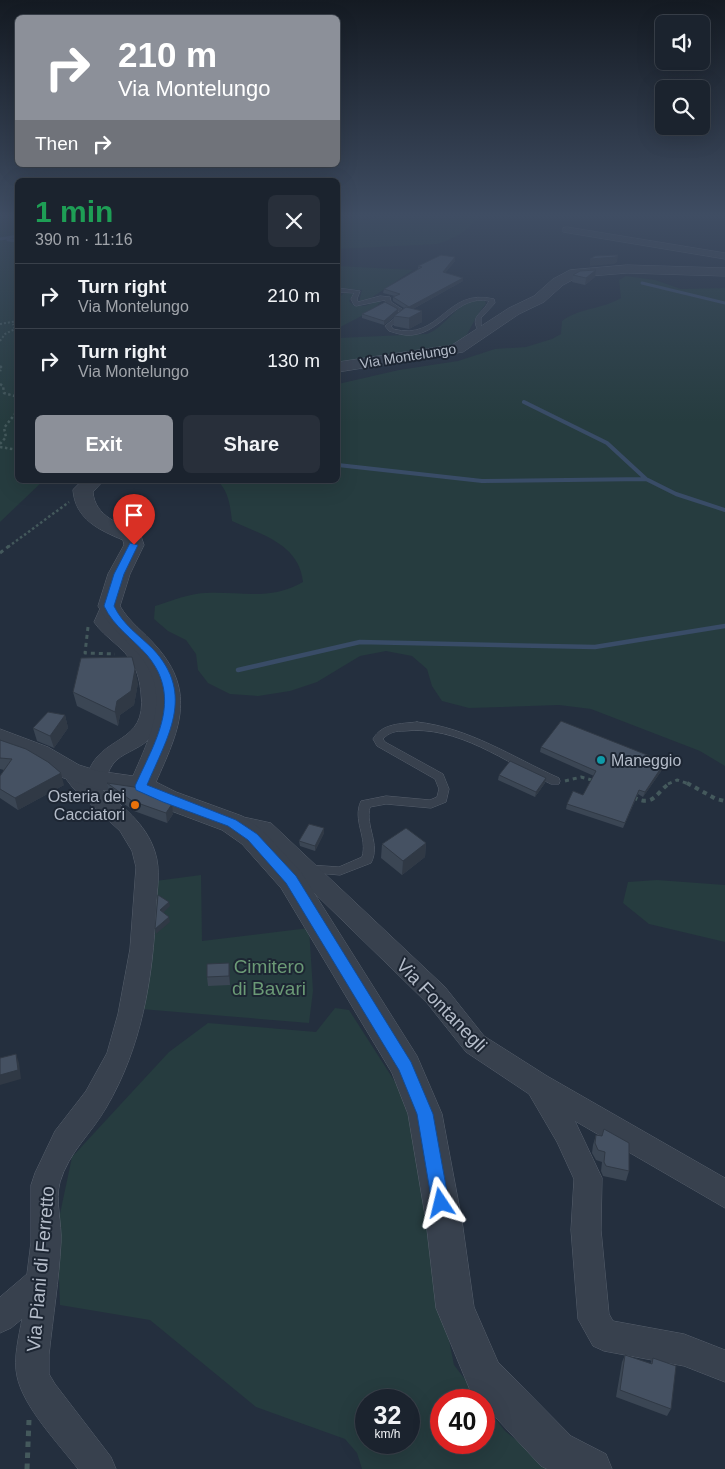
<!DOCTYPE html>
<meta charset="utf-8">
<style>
:root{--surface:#1b232e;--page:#282f3a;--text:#f1f3f6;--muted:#a0a4aa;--line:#39404a;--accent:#8c9099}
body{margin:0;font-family:Arial,sans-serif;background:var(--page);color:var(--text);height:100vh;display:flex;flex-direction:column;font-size:19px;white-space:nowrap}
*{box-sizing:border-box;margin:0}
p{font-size:16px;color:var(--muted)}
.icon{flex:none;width:28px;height:28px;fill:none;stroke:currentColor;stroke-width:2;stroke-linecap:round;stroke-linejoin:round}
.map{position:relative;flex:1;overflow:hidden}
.panel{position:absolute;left:15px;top:178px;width:325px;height:305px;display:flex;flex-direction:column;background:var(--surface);border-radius:8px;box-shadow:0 5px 20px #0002,0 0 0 1px var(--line)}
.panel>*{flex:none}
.guide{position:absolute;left:15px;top:15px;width:325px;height:152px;border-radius:8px;box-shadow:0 5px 20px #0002,0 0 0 1px var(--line);background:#8c9099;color:#fff;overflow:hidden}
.buttons{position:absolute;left:655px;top:15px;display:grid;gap:10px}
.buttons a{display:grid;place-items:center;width:55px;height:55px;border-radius:8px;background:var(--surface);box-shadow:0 5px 20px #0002,0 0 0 1px var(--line);font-size:25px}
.speed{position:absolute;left:355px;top:1389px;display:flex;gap:10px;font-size:25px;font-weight:700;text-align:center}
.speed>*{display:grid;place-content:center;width:65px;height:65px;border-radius:50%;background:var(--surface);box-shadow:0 5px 20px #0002,0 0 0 1px var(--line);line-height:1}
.speed small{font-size:12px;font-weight:400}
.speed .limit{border:8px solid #d22;background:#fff;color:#111}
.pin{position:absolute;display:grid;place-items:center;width:42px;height:42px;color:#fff;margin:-51px -21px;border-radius:50% 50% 50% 0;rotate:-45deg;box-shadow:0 0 5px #0007}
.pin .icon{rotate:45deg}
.me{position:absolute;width:55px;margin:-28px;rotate:350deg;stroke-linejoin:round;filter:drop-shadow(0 0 4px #0008)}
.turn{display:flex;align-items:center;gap:18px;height:105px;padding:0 20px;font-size:22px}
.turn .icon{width:65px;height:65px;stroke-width:2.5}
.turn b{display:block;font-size:35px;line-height:42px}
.then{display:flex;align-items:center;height:48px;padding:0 20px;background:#0003;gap:10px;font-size:19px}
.round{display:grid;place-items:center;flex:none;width:52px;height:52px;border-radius:8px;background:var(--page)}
.headline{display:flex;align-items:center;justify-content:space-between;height:85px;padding:0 20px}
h1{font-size:30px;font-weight:700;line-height:38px;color:#1e9e55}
.action{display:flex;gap:10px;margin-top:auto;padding:10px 20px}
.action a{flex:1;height:58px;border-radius:8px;background:var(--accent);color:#fff;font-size:20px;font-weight:700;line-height:58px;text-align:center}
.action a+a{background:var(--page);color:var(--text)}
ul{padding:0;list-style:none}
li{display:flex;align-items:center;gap:15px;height:65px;padding:0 20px;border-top:1px solid var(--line)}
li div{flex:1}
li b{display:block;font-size:19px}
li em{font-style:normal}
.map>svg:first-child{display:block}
.green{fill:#263c3f;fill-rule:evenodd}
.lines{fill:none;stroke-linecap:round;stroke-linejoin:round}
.stream-far2{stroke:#394c67;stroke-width:3}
.stream-far1{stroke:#394c67;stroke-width:4}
.stream{stroke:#394c67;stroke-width:4.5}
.service-casing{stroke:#565f6c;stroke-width:1}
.minor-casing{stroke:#565f6c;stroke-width:1}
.tertiary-casing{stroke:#565f6c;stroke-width:1}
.path-far4{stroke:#44595c;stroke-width:2;stroke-dasharray:2 2;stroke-linecap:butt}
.path-far3{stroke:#44595c;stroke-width:2.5;stroke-dasharray:2.5 2.5;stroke-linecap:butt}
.path-far2{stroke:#44595c;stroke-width:3;stroke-dasharray:4 4;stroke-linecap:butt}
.path-far1{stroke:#44595c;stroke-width:4;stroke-dasharray:4.5 4.5;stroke-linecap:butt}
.path{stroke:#44595c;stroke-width:5;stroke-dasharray:5.5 5.5;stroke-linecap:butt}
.service{fill:#38414e;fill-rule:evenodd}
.minor{fill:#38414e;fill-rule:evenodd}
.tertiary{fill:#38414e;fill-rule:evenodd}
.wall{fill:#3b4654}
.shaded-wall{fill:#303945}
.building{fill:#455162;stroke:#303945}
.route{fill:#1a73e8;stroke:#114b97}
.culture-dot{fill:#0f9aa8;stroke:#1d2633;stroke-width:2}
.food-dot{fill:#e8710a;stroke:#1d2633;stroke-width:2}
.labels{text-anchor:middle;stroke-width:4;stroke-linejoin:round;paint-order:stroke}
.far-street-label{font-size:14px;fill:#b4bcc9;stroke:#1d2633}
.poi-label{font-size:16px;fill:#b4bcc9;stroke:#1d2633;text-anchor:start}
.near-park-label{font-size:19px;fill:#6b9a76;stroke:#1d2633}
.near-street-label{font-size:19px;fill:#b4bcc9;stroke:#1d2633}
</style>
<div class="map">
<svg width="725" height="1469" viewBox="0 0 725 1469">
<rect width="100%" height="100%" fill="#242f3e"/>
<path class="green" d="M0 216H17L18 480H44L0 522Z
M387 216H479C470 230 453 239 437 244L338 249V217L365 220Z
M338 266 413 270 368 300 359 302 362 290 338 289Z
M626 276 655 280 681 289 725 288V766L700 751 591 709 559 705 469 708 442 701 432 686 427 669 412 656 386 651 360 656 317 682 290 691 258 696 230 694 208 683 198 670 196 654 186 640 168 631 154 619 155 606C168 602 183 596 196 594 234 589 267 603 303 582 299 544 262 535 232 521 230 505 229 492 217 480H338V384L399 370 458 361 495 349 526 347 552 339 561 334 562 321C579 308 603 309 621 298L619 280Z
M345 292 354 294 349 301 354 306H365L382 299C379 309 348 323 338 328V299Z
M477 300 485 301 486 304C472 318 470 338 454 348L338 363V338L427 334C446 327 456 303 477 300Z
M201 875 202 941 309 928 313 991 309 1023 141 1009 148 882Z
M657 880 725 885V942L649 924 623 903 628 882Z
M335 1008 349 1010 397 1085 419 1144 436 1276 454 1365 481 1400H441V1442H484V1404L505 1431 553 1469H362L357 1453 345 1439 256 1407 150 1320 60 1305 57 1228 72 1157 169 1052 208 1023 316 1032ZM366 1400H409V1442H366Z"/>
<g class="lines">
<path class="stream-far2" d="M0 239 18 236
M8 240 18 241
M642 283 725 303"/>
<path class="stream-far1" d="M524 402 607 443 646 479 676 494 725 510
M338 465 482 481 646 479"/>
<path class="stream" d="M238 670 360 642 595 647 725 626"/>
<defs>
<path id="service" d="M338 288 360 291 357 299 358 302 380 296 390 297 391 302 408 313 391 326 393 329C441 342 445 287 494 299L495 303 481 318V326L485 332 484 333H480C468 316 482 315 489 301 457 294 443 332 412 335 404 336 396 333 389 331L385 326 401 313 386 304 385 300 356 306 354 305 351 299 354 293 338 292Z
M417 722C470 728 512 757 559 778L560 781 559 784H551C505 762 458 725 404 731 396 731 389 732 383 739L385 742 443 774 449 789 446 802 431 808 386 804 370 807C365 827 381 844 371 863L340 875 305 872 303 869 305 866 309 865 339 867 362 857C368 838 352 820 361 801L386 796 430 800 437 797 439 789 435 779 377 746 373 739C382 723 401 724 417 722Z"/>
<path id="minor" d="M567 227 725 253V259L563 232V228Z
M109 601 115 602 118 606 112 621C122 631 134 640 143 651 162 674 171 717 148 740 138 750 121 753 113 764 108 770 107 779 103 785L99 787C121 805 146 823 155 852 161 870 157 890 156 908 153 978 142 1047 106 1108 91 1134 69 1152 60 1182 55 1200 62 1224 61 1242 59 1280 53 1317 49 1355V1374L55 1384 111 1457 116 1469H78C59 1444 23 1407 17 1376 13 1359 19 1336 22 1319L11 1328 0 1333V1297L27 1274 31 1242V1185L35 1173 55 1131 86 1091 107 1053 118 1014 130 949 136 867 132 851 120 831 73 788 60 771 63 766C75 762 79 767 87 776 99 733 148 747 141 693 140 683 138 673 133 664 124 647 105 638 94 622L103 602Z
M234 815 271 823 445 987 484 1036 547 1076 725 1178V1208L575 1121 602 1178 601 1230 609 1314 613 1321 684 1334 725 1350V1382L684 1366 604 1351 593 1346 578 1319 571 1230 574 1179 557 1142 529 1094 466 1052 427 1003 256 836 226 829 223 823 226 817Z"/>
<path id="tertiary" d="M627 265 725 268V276L627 273 578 277 563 285 544 302 519 314 463 352 338 372V362L452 345 509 308 534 296 553 279 570 270Z
M83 480H104L93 492C95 517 120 524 140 533L144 545 130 574 120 606C129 622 144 632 156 646 198 693 178 732 156 782L176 792 242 816 262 830 301 872 417 1056 442 1114 462 1221 474 1307 498 1362 571 1436 606 1454 612 1469H547L541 1466 484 1405V1400H479L470 1390 436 1308 426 1221 408 1114 392 1073 281 888 242 844 222 830 158 806 136 795 96 789 61 777 30 759 0 748V729L48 747 79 765 98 771 133 776C150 737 172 694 140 656 126 639 109 627 98 606L108 574 124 545 123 540C99 530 75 519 73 490Z"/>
</defs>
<use href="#service" class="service-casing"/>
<use href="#minor" class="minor-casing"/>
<use href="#tertiary" class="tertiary-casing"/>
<path class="path-far4" d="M0 324 18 321
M0 341 5 334 15 329 13 324"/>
<path class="path-far3" d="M0 366 2 368 0 371
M0 384 3 386 4 393 18 397
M0 444 6 437 4 428 18 410
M0 447 18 450
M8 547 69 502"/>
<path class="path-far2" d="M0 553 9 546
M88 627 85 653 115 654
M565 781 581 777 595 781
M668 784 677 780 689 784"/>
<path class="path-far1" d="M687 783 716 799 725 801
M633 797C654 808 655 793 670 783"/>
<path class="path" d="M27 1469 29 1420"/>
<use href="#service" class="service"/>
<use href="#minor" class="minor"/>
<use href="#tertiary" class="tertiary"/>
</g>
<path class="wall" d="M455 257V261L445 273 463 281 413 309 422 311V322L409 329 394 326V317L384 325 362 318V314L398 313 404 308 393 301V297L395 296 383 293 384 289 418 270V266Z
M573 275 595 277 585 285 572 282Z
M138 683 134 705 120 715 118 726 77 706 73 692Z
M65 715 68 728 54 748 37 741 33 728Z
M0 740 64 785 18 810 0 798V776L4 770 0 769Z
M541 747 664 767 643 797 638 794 623 828 566 809 567 804 583 795 594 776 540 752Z
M499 775 546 778 545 783 535 797 498 780Z
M107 783 173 814 167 823 134 811 109 793Z
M324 828V833L315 851 300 846 299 841Z
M426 843 425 857 402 875 381 858 382 844Z
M230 972V985L208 986 207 977Z
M596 1135 629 1171 626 1181 603 1176 601 1171 602 1162 596 1160 592 1153 593 1145Z
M625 1355 650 1364 653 1358 671 1409 667 1416 616 1397 622 1362Z"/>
<path class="shaded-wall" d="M618 255 617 262 614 264 590 266V259Z
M455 257V261L442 276 443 272Z
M596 270 595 277 585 285 586 278Z
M463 278V281L409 311V307Z
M398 309V313L384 325V321Z
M422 311V322L409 329V318Z
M135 669 138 683 134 705 120 715 118 726 115 712 117 701Z
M65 715 68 728 54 748 50 736Z
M665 762 664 767 643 797 645 792Z
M61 773 64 785 18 810 15 798Z
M546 778 545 783 535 797 536 792Z
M172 804 173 814 167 823 166 813Z
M324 828V833L315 851V846Z
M426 843 425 857 402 875 403 861Z
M169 902 170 906 161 915 160 910Z
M169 917 170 922 156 934 155 929Z
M229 963 230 972V985L229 976Z
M16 1054 19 1063 21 1079 0 1085V1075Z"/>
<path class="building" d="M441 255 455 257 443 272 463 278 409 307 393 297 400 294 384 289 422 267 418 266Z
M618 255 615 257 590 259 595 256Z
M596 270 586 278 573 275 580 271Z
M385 302 398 309 384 321 362 314Z
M406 307 422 311 409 318 394 316Z
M132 657 135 669 131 691 117 701 115 712 73 692 81 658Z
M48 712 65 715 50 736 33 728Z
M561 721 665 762 645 792 639 790 625 823 567 804 573 791 583 795 596 771 541 747Z
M0 740 26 749 48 762 61 773 15 798 0 789V776L12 759 0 758Z
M510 761 546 778 536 792 499 775Z
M107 783 134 787 172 804 166 813 132 801Z
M309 824 324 828 315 846 299 841Z
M406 828 426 843 403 861 382 844Z
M158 895 169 902 160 910 169 917 155 929Z
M229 963V976L207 977V964Z
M16 1054 18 1070 0 1075V1058Z
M604 1129 629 1143V1171L606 1166 604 1162 605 1152 598 1150 595 1143 596 1135 602 1136Z
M625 1355 652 1364 653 1358 676 1366 671 1409 620 1390Z"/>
<linearGradient id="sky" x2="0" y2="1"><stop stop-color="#141a22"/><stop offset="0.51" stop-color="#3f4d63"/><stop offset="1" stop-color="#3f4d63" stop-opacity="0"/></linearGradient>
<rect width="725" height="422" fill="url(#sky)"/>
<path class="route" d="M130 543 138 545 124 574 114 606C123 625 139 635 153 649 196 695 167 737 147 785L236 820 257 834 296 876 411 1062 433 1114 449 1203 446 1209 441 1211 435 1209 432 1203 417 1114 399 1070 286 883 248 840 228 826 163 802 136 790 135 786C154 743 184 699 147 655 132 638 114 627 104 606L114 574Z"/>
<circle class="culture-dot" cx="601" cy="760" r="5"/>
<circle class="food-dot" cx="135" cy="805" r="5"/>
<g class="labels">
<g class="far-street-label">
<text transform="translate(408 356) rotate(-9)" y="5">Via Montelungo</text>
</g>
<g class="poi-label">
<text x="611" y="766">Maneggio</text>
<text x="125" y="802" text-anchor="end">Osteria dei<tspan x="125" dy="18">Cacciatori</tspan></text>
</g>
<g class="near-park-label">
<text x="269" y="973">Cimitero<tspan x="269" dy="22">di Bavari</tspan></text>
</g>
<g class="near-street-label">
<text transform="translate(442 1005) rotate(46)" y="7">Via Fontanegli</text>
<text transform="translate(40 1269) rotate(-85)" y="7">Via Piani di Ferretto</text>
</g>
</g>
</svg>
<div class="buttons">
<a><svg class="icon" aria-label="sound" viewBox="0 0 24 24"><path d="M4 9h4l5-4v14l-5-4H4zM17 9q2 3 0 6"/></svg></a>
<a><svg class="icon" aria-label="search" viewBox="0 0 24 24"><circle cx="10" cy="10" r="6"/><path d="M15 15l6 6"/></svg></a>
</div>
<div class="speed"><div>32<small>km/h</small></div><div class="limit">40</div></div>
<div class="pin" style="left:134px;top:545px;background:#d93025"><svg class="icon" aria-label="arrive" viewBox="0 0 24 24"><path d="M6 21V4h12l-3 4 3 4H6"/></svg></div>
<svg class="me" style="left:441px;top:1203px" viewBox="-20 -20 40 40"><path d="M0-17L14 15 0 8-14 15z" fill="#1a73e8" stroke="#fff" stroke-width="4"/></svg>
<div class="guide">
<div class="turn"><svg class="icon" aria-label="right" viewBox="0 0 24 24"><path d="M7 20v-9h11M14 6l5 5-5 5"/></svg><div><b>210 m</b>Via Montelungo</div></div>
<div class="then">Then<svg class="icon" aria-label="right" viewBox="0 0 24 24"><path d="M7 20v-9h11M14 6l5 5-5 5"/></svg></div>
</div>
<section class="panel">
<div class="headline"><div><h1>1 min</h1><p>390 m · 11:16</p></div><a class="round"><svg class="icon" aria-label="close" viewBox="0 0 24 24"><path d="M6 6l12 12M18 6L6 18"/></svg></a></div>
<ul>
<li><svg class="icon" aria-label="right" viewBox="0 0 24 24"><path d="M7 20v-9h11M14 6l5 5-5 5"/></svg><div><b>Turn right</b><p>Via Montelungo</p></div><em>210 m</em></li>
<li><svg class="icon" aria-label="right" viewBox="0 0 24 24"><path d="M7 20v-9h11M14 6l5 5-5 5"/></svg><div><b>Turn right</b><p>Via Montelungo</p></div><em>130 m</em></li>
</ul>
<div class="action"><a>Exit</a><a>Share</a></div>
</section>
</div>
